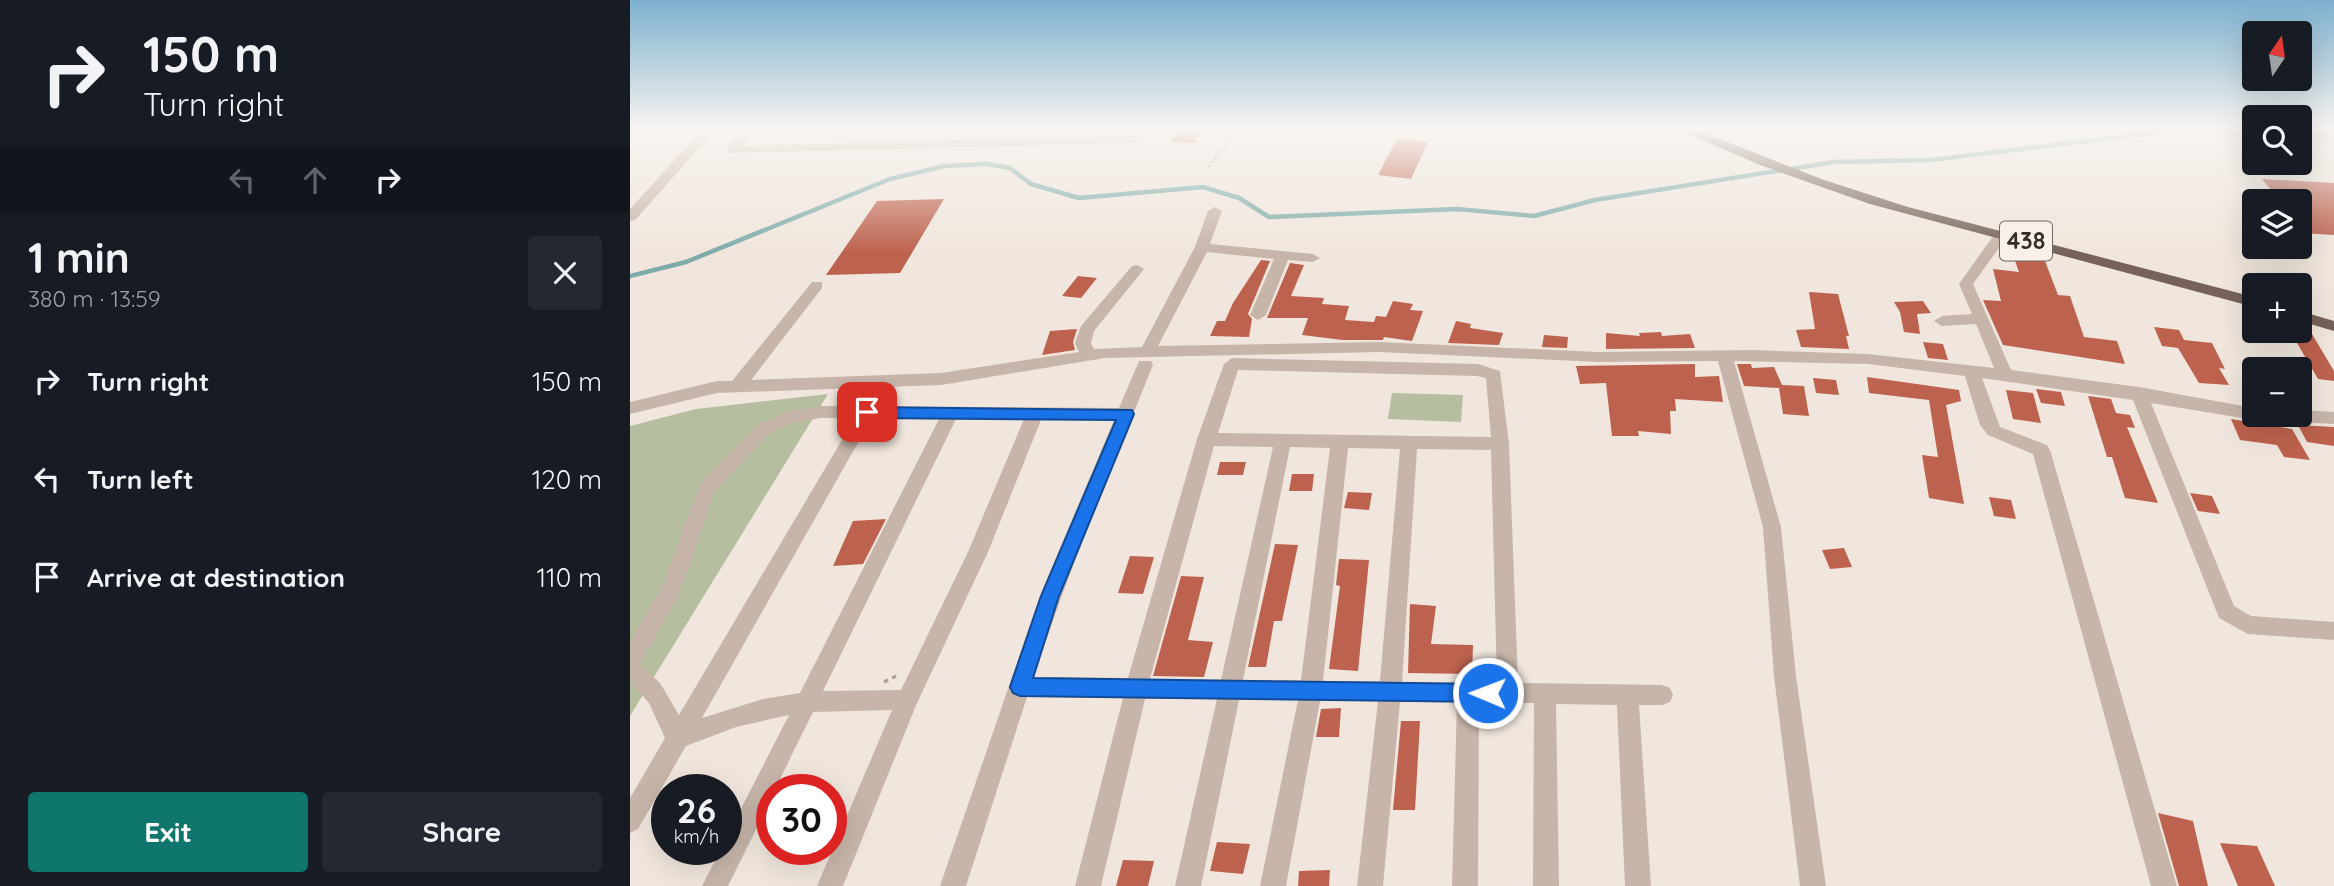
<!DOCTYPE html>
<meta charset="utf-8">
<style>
:root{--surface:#171b24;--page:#242831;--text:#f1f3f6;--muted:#9ea1a6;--accent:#0f766e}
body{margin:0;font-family:Quicksand,sans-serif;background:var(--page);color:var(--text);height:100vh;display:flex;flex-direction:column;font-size:26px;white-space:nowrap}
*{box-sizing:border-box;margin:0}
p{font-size:23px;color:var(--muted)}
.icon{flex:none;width:38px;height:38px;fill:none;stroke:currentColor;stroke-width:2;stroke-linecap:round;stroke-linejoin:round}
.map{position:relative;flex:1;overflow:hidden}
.drawer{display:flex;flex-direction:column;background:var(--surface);width:630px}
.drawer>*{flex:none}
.banner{background:#171b24;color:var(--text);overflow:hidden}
.needle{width:46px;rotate:13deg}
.tools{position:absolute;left:1612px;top:21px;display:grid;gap:14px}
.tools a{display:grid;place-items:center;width:70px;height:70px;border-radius:7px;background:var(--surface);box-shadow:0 7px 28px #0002;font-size:35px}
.speed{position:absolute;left:21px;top:774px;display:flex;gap:14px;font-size:35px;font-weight:700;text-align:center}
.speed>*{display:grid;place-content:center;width:91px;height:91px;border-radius:50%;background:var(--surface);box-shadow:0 7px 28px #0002;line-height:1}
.speed small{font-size:18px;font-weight:400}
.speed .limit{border:10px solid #d22;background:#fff;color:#111}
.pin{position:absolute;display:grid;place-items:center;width:60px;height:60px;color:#fff;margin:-30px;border-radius:14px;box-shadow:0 4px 10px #0006}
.me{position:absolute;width:77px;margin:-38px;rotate:271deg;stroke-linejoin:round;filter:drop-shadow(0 0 5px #0008)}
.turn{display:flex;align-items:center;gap:24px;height:147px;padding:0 28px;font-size:32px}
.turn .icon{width:91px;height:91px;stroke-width:2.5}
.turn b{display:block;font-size:49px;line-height:60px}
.lanes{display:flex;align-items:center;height:66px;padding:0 28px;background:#0003;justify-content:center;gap:35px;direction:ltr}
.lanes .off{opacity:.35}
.round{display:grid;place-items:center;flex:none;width:74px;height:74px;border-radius:7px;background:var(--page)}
.head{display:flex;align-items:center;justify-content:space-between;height:119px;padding:0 28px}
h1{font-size:42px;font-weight:700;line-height:52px}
.primary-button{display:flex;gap:14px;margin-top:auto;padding:14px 28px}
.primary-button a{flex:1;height:80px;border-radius:7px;background:var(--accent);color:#fff;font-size:28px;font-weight:700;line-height:80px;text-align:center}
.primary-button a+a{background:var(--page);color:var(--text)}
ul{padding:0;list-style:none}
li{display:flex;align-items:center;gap:21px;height:98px;padding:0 28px}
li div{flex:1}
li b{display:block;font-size:26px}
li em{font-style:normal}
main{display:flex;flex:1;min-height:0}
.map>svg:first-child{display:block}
.green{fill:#b5be9e}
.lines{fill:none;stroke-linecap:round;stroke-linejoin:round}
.stream{stroke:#7eabaa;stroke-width:4.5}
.building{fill:#bd624e}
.path-far1{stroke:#b39f94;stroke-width:2;stroke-dasharray:2.5 2.5;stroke-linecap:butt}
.path{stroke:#b39f94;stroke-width:3.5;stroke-dasharray:4.5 4.5;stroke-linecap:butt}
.minor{fill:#c7b5a9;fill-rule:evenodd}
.major{fill:#76625b;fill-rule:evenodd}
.route{fill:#1a73e8;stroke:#114b97;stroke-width:2}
.labels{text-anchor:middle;stroke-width:5;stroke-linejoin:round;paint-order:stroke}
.shield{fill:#f8f0e9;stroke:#706763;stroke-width:2}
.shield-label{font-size:23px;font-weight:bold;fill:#352c29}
</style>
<main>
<section class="drawer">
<div class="banner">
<div class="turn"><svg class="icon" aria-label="right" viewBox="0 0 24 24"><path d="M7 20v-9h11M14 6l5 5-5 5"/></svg><div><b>150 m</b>Turn right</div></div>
<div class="lanes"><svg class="icon off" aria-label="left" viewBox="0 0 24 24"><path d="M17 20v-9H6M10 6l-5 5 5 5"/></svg><svg class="icon off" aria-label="ahead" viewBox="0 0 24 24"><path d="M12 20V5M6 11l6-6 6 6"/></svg><svg class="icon" aria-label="right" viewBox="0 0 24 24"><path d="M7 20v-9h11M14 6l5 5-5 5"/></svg></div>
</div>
<div class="head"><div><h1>1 min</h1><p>380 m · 13:59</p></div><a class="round"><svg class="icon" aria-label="close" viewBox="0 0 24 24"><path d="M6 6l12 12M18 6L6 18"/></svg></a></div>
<ul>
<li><svg class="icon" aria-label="right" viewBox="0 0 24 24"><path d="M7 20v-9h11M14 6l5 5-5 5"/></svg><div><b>Turn right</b></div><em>150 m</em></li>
<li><svg class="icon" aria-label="left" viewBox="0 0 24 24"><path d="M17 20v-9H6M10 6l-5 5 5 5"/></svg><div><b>Turn left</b></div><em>120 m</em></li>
<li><svg class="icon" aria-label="arrive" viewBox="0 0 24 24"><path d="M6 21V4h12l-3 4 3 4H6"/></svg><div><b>Arrive at destination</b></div><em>110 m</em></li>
</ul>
<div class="primary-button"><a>Exit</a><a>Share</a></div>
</section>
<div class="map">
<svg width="1704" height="886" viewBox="0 0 1704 886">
<rect width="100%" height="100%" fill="#f0e6dd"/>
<path class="green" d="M762 393 833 395 831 422 758 419Z
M198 394 0 716V426L66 409Z"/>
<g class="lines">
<path class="stream" d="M0 276 56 262 260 179 315 166 357 164 380 168 401 184 449 198 573 187 609 198 639 217 827 209 904 216 965 200 1204 162 1301 160 1554 129"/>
</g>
<path class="building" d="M549 129H573L564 143 541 141Z
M767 139 798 142 781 179 748 175Z
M1632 179 1704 183V235L1670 233V201H1650Z
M314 199 270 273 196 275 247 201Z
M1384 258 1415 261 1428 295 1440 296 1454 337 1487 341 1495 364 1373 345 1353 300 1371 301 1363 269 1389 272Z
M631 260 640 261 618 314 622 319 619 337 580 336 587 321H595L603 303Z
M660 263 674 265 661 296 694 298 692 304 719 306 715 320 744 322 746 316 756 317 763 301 783 304 780 310 793 311 782 341 754 337 753 340H713L672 335 678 318H637Z
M448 276 467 278 451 298 432 296Z
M1179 292 1208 294 1219 336H1216L1219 349 1171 347 1166 330 1185 329Z
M1293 301 1301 313 1287 314 1290 334 1274 332 1270 312 1264 302Z
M826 321 841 324 840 328 873 333 869 345 818 343Z
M1524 327 1549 330 1554 340 1582 343 1595 369 1589 368 1599 385 1569 383 1548 348 1532 346Z
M447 329 443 342 445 350 412 355 420 331Z
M1660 331 1682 334 1704 371V381L1688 379Z
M1031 332 1032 336 1060 334 1065 348 976 349V333L1010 336 1009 333Z
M914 335 938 337 937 348 912 347Z
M1293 342 1313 344 1318 360 1298 358Z
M1065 364V377L1089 376 1093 402 1045 399 1046 411H1040L1041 434 1008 431 1009 436H982L976 383 950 384 946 366Z
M1107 364H1121L1122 368 1144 367 1152 385 1174 386 1179 416 1153 414 1149 388 1114 386Z
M1237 377 1329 390 1331 401 1316 405 1334 504 1299 498 1292 455 1308 457 1299 400 1239 393Z
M1183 378 1206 380 1209 395 1186 393Z
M1406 389 1431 392 1435 406 1411 403Z
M1376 390 1403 393 1411 423 1383 419Z
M1458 396 1481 399 1486 413 1500 415 1505 428 1497 427 1528 503 1495 498 1482 457H1477Z
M1601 419 1662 429 1680 460 1654 457 1647 445 1610 440Z
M1668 425 1704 427V446L1677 442Z
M590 462H616L613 475H587Z
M662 474H684L682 491H659Z
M718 492 742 493 739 510 714 508Z
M1560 493 1582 496 1590 514 1568 511Z
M1359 497 1381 500 1386 519 1364 516Z
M256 519 233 564 203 566 223 521Z
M645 544 668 545 652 621H644L636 667H618Z
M1214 548 1222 567 1200 569 1192 550Z
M500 556 524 557 513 594 488 593Z
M709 559 739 560 728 671 699 669 710 586 706 585Z
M551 576 574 577 558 640 583 642 574 677 523 676Z
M780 604 806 606 801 644 843 645 842 674 778 673Z
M711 708 709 737H686L691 709Z
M771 721H790L785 810H763Z
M1528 813 1563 821 1578 886H1549Z
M587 842 620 844 613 874 580 871Z
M1590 843 1627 846 1645 886H1608Z
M493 860 524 861 518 886H486Z
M700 870 699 886H668L669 871Z"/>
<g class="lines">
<path class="path-far1" d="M578 167 610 129"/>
<path class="path" d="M254 682 270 674"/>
<path class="minor" d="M73 129H86L5 220 0 221V209Z
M113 129H126L112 146 504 135 510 139 504 143 98 153 96 150Z
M853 129H878L880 132 874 136Z
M1586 129H1624V137L1591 135 1587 134Z
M1670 131 1704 132V140L1670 139Z
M585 207 592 211 580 244 683 254 690 258 683 262 658 260 636 315 628 320 620 315 644 259 577 252 528 346 749 342 968 352 1122 350 1238 354 1364 368 1346 324 1312 326 1304 321 1312 316 1342 314 1329 284 1366 232H1376L1378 235 1343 284 1381 370 1509 387 1624 408V415H1670V410L1704 412V424L1624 420 1521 403 1604 606 1621 616 1704 622V640L1618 634 1589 618 1503 400 1352 378 1370 427 1417 445 1420 450 1547 886H1521L1403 454 1358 435 1350 425 1335 376 1238 364 1104 361 1151 527 1166 676 1196 886H1170L1144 676 1133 527 1088 361 968 362 749 352 475 358 311 385 87 393 0 414V402L87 381H102L182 282H192V288L121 380 311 373 449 352 445 343 451 326 502 266 507 265 514 269 464 331 461 343 464 349 512 347 565 247 578 211Z
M602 358 848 364 870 371 879 444 888 683 1032 685 1040 688 1043 695 1040 702 1032 705H1009L1021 886H995L987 705 926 704 929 886H903L904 703H849L848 886H822L827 702H770L753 886H727L748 701H690L656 886H630L668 700H609L571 886H545L587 699H515L471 886H445L493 698 397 697 336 886H310L410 596 484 420H411L358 552 287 703 213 886H187L262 710 183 712 145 789H142V797L98 886H72L91 849H96V838L159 715 106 727 56 746 8 829 0 833V798L35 738 19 703 0 682V642L31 589 70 484 129 424 159 411 191 406 489 408 509 361H521L523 365C482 467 438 571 404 677L498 678 567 439 594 364ZM608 370 847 376 856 378 861 437 588 433ZM191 418H225L49 715 30 683 10 664 50 592 84 492 141 432 162 423ZM242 418 309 419 170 693 133 699 72 718ZM326 419H394L338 552 271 690 193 691ZM584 446 643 447 591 680 520 679ZM660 447 700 448 671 680H613ZM718 448 770 449 750 681H693ZM787 449 861 450 867 683 772 682Z"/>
<path class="major" d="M1047 129H1064L1194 180 1278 207 1624 297V307L1240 204 1130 165Z
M1670 311 1704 321V331L1670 321Z"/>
</g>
<linearGradient id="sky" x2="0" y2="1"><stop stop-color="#7db0cf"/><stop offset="0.51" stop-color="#f8f4f0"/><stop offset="1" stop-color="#f8f4f0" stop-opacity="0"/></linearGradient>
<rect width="1704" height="253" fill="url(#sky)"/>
<path class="route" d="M237 407 502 410 504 414 429 596 403 678 858 684 865 687 868 693 865 699 858 702 390 696 383 693 380 687 411 596 486 420 237 418 230 412Z"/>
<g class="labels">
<rect class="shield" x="1370" y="221.5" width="52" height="39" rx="5"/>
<g class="shield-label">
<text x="1396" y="249">438</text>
</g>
</g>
</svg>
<div class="tools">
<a><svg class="needle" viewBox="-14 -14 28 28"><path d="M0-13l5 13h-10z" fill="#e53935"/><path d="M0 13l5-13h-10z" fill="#9ea1a6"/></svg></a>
<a><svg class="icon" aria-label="search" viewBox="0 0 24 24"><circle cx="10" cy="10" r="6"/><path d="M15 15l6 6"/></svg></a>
<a><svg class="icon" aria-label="layers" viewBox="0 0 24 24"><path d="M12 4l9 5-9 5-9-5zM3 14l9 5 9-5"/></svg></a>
<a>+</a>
<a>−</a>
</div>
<div class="speed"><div>26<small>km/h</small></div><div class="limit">30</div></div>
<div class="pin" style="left:237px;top:412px;background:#d93025"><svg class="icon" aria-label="arrive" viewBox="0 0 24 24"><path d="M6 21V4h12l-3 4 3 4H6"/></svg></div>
<svg class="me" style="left:858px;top:693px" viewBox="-20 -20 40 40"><circle r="17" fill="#1a73e8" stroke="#fff" stroke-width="3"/><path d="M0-11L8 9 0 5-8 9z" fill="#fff"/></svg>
</div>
</main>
